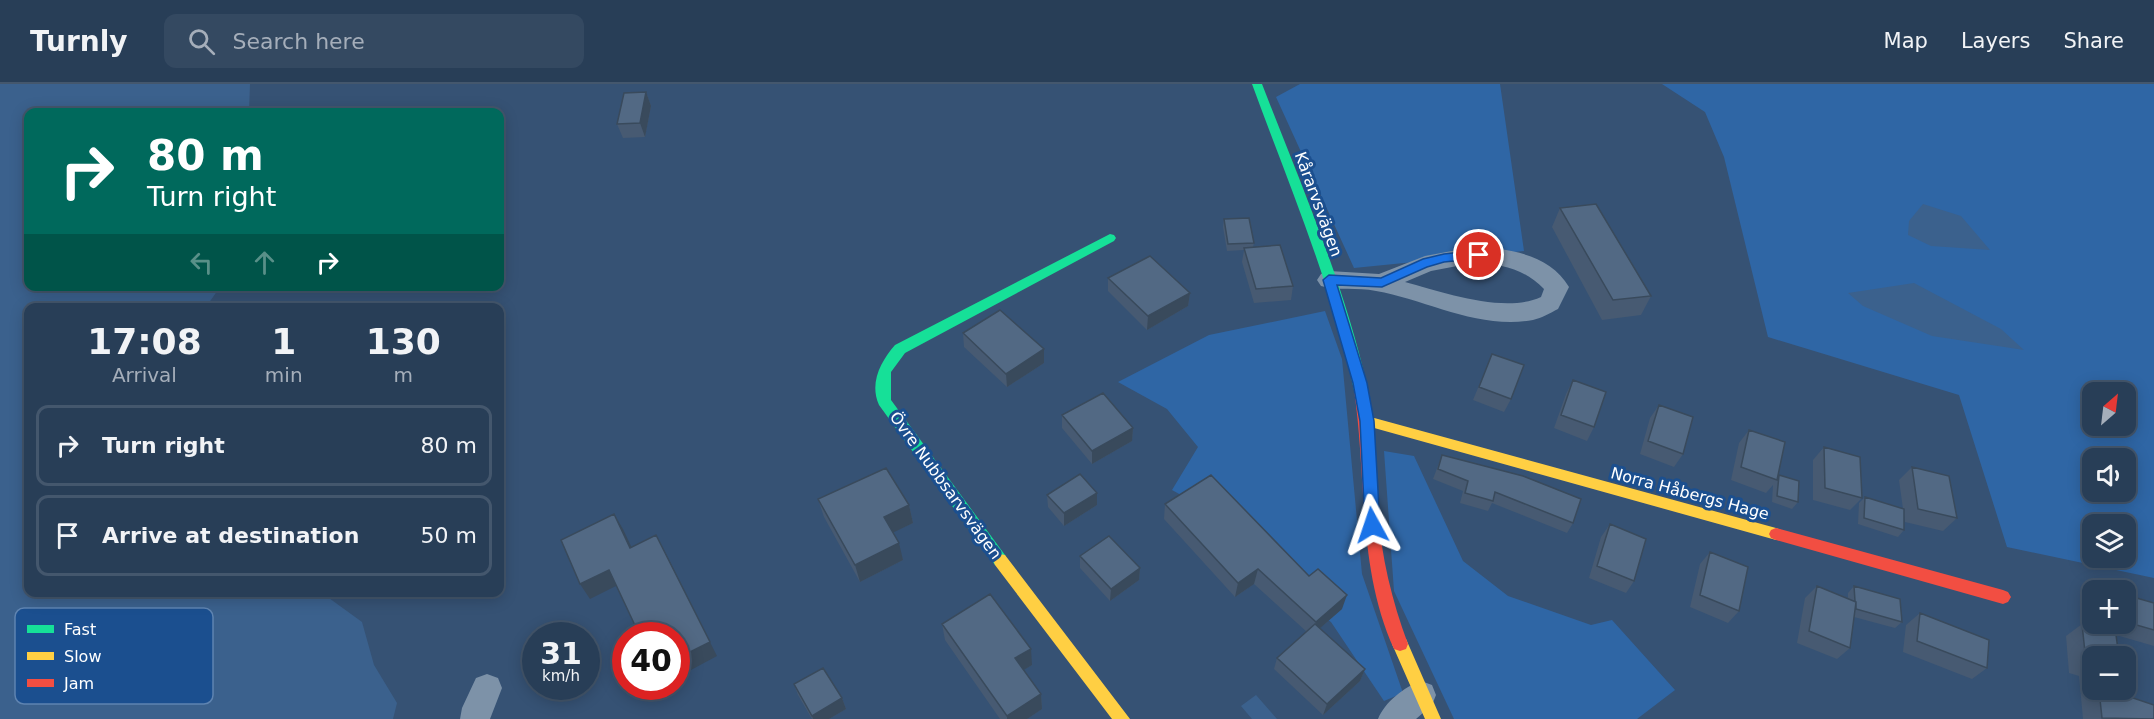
<!DOCTYPE html>
<meta charset="utf-8">
<style>
:root{--surface:#283e57;--page:#344961;--text:#f1f3f6;--muted:#a5aeba;--line:#44576d}
body{margin:0;font-family:"DejaVu Sans",sans-serif;background:var(--page);color:var(--text);height:100vh;display:flex;flex-direction:column;font-size:22px;white-space:nowrap}
*{box-sizing:border-box;margin:0}
p{font-size:20px;color:var(--muted)}
.icon{flex:none;width:33px;height:33px;fill:none;stroke:currentColor;stroke-width:2;stroke-linecap:round;stroke-linejoin:round}
.map{position:relative;flex:1;overflow:hidden}
.panel{position:absolute;left:24px;top:219px;width:480px;height:294px;display:flex;flex-direction:column;background:var(--surface);border-radius:12px;box-shadow:0 3px 15px #0003,0 0 0 2px var(--line)}
.panel>*{flex:none}
.top-card{position:absolute;left:24px;top:24px;width:480px;height:183px;border-radius:12px;box-shadow:0 3px 15px #0003,0 0 0 2px var(--line);background:#00695c;color:#fff;overflow:hidden}
.needle{width:39px;rotate:28deg}
.tools{position:absolute;left:2082px;top:298px;display:grid;gap:12px}
.tools a{display:grid;place-items:center;width:54px;height:54px;border-radius:12px;background:var(--surface);box-shadow:0 3px 15px #0003,0 0 0 2px var(--line);font-size:30px}
.speed{position:absolute;left:522px;top:538px;display:flex;gap:12px;font-size:30px;font-weight:700;text-align:center}
.speed>*{display:grid;place-content:center;width:78px;height:78px;border-radius:50%;background:var(--surface);box-shadow:0 3px 15px #0003,0 0 0 2px var(--line);line-height:1}
.speed small{font-size:15px;font-weight:400}
.speed .limit{border:9px solid #d22;background:#fff;color:#111}
.pin{position:absolute;display:grid;place-items:center;width:51px;height:51px;color:#fff;margin:-26px;border:3px solid #fff;border-radius:50%;box-shadow:0 2px 6px #0007}
.me{position:absolute;width:66px;margin:-33px;rotate:355deg;stroke-linejoin:round;filter:drop-shadow(0 0 4px #0008)}
.turn{display:flex;align-items:center;gap:21px;height:126px;padding:0 24px;font-size:27px}
.turn .icon{width:78px;height:78px;stroke-width:2.5}
.turn b{display:block;font-size:42px;line-height:51px}
.lanes{display:flex;align-items:center;height:57px;padding:0 24px;background:#0003;justify-content:center;gap:30px;direction:ltr}
.lanes .off{opacity:.35}
.eta{display:flex;justify-content:space-evenly;align-items:center;height:102px;text-align:center}
.eta b{font-size:36px;font-weight:700;line-height:42px}
ul{padding:0;list-style:none}
li{display:flex;align-items:center;gap:18px;height:81px;margin:0 12px 9px;padding:0 12px;border:3px solid var(--line);border-radius:12px}
li div{flex:1}
li b{display:block;font-size:22px}
li em{font-style:normal}
header{display:flex;align-items:center;gap:36px;box-sizing:border-box;height:84px;padding:0 30px;background:var(--surface);border-bottom:2px solid var(--line)}
header strong{font-size:28px}
nav{display:flex;gap:33px;margin-inline-start:auto;font-size:21px}
.search{width:420px;height:54px;background:var(--page);display:flex;align-items:center;gap:15px;box-sizing:border-box;padding:0 21px;border-radius:12px;color:var(--muted);font-size:22px}
.map>svg:first-child{display:block}
.green{fill:#2f66a5;fill-rule:evenodd}
.water{fill:#3b618d}
.lines{fill:none;stroke-linecap:round;stroke-linejoin:round}
.street{fill:#7d92a8;fill-rule:evenodd}
.fast{fill:#16e098;fill-rule:evenodd}
.slow{fill:#ffcf43;fill-rule:evenodd}
.jam{fill:#f24e42;fill-rule:evenodd}
.wall{fill:#475a72}
.shaded-wall{fill:#394a5c}
.building{fill:#526984;stroke:#394a5c;stroke-width:1.5}
.route{fill:#1a73e8;stroke:#114b97;stroke-width:1.5}
.labels{text-anchor:middle;stroke-width:6;stroke-linejoin:round;paint-order:stroke}
.street-label{font-size:16px;fill:#fff;stroke:#1b4f8f}
.key{fill:#1b4f8f;stroke:#5f84b1;stroke-width:1.5}
.key-label{font-size:16px;fill:#fff}
</style>
<header>
<strong>Turnly</strong>
<div class="search"><svg class="icon" aria-label="search" viewBox="0 0 24 24"><circle cx="10" cy="10" r="6"/><path d="M15 15l6 6"/></svg>Search here</div>
<nav><a>Map</a><a>Layers</a><a>Share</a></nav>
</header>
<div class="map">
<svg width="2154" height="635" viewBox="0 0 2154 635">
<rect width="100%" height="100%" fill="#365274"/>
<path class="green" d="M1300 0H1500L1524 167 1354 184 1276 13Z
M1662 0H2154V494L2007 463 1959 311 1768 253 1724 73 1705 28ZM2092 309H2126V342H2092ZM2092 375H2126V408H2092ZM2092 441H2126V474H2092Z
M1325 227 1342 275 1362 490 1403 609 1384 617 1331 538 1295 513 1201 422 1172 406 1198 363 1167 325 1118 298 1209 251Z
M1384 367 1414 372 1463 477 1508 512 1591 541 1612 536 1675 606 1637 635H1454L1394 507Z"/>
<path class="water" d="M0 0H250L249 28H28V202L220 203 206 223 28 224V508L322 509 362 538 374 581 397 619 393 635H0Z
M1923 120 1961 132 1990 166 1931 162 1908 151 1909 137Z
M1914 199 2001 245 2024 266 1932 252 1863 222 1848 209Z
M1256 611 1277 635H1252L1241 622Z"/>
<g class="lines">
<path class="street" d="M1473 163C1507 164 1550 170 1569 203L1558 225C1550 229 1542 234 1533 236 1479 246 1427 216 1376 207 1357 203 1338 207 1321 202L1317 196 1321 190 1329 187 1379 190 1425 172ZM1473 179C1502 180 1523 184 1544 205L1541 213C1504 230 1443 208 1405 198L1431 187Z
M487 590 498 594 502 604 490 635H460L462 624 476 594Z
M1421 597 1432 601 1436 611 1432 621 1416 635H1378C1385 618 1404 603 1421 597Z"/>
<path class="fast" d="M1252 0H1262C1301 101 1345 201 1368 306L1366 310H1356L1354 306C1332 201 1289 101 1252 0Z
M1110 150 1114 151 1116 154 1114 157 905 269 891 288V316L1005 471 1007 476 1005 481 1000 482 995 481 879 321C869 299 881 277 895 261Z"/>
<path class="slow" d="M1367 332 1776 444 1781 446 1783 450 1781 454 1776 456 1367 342 1362 341 1360 337 1362 333Z
M1000 470 1005 471 1130 635H1112L995 481 993 476 995 471Z
M1400 553 1406 555 1441 635H1425L1392 560 1394 555Z"/>
<path class="jam" d="M1361 301 1366 302C1377 325 1375 397 1378 426 1381 472 1392 517 1408 560L1406 565 1400 567 1394 565C1357 483 1367 393 1354 306L1356 302Z
M1776 444 2003 506 2008 508 2011 513 2008 518 2003 520 1776 456 1771 454 1769 450 1771 446Z"/>
</g>
<path class="wall" d="M646 8 651 22 645 53 623 54 617 40Z
M1560 124 1651 212 1641 231 1602 236 1552 143Z
M1224 135 1254 159 1253 163 1293 202 1291 216 1254 219 1242 178 1244 166 1227 167 1223 143Z
M1108 194 1190 209 1188 222 1147 246 1108 207Z
M963 249 1044 265V279L1007 303 964 263Z
M1492 270 1511 315 1504 328 1473 316Z
M1573 296 1594 343 1587 357 1554 344 1566 310Z
M1659 321 1683 370 1674 383 1640 370 1650 334Z
M1062 331 1133 344 1132 357 1092 380 1062 344Z
M1749 346 1778 392 1798 418 1792 425 1772 418 1773 401 1766 409 1731 396 1739 359Z
M1824 363 1862 414 1850 426 1813 416V376Z
M1442 371 1573 439 1567 449 1492 419 1488 427 1460 419 1463 407 1433 395Z
M1912 383 1957 434 1943 447 1905 438 1904 430V446L1898 453 1858 440 1859 419 1865 413 1903 425 1899 396Z
M1047 411 1097 421 1064 442 1048 423Z
M818 415 909 421 913 439 893 448 903 476 860 498 824 433Z
M1165 420 1342 525 1320 544 1365 585 1360 597 1323 631 1274 585 1277 574 1307 548 1254 500 1235 513 1164 435Z
M1610 440 1634 497 1626 509 1589 494 1601 453Z
M1710 468 1739 527 1728 539 1690 523 1700 480Z
M1080 472 1140 484 1139 496 1110 517 1080 484Z
M1817 502 1848 514V509L1854 502 1902 538 1895 544 1854 533 1850 564 1837 575 1797 559 1805 514Z
M2096 502 2113 507H2092V540H2126V511L2154 519V562L2116 551 2092 573V606H2123L2124 611 2154 635H2083L2079 592 2069 589 2066 552 2082 540 2084 541 2080 514Z
M1920 529 1987 584 1972 595 1903 568 1906 541Z
M942 540 1032 581 1023 586 1041 610 1042 625 1027 635H1000L945 556Z
M794 600 842 614 846 625 829 635H812L798 611Z"/>
<path class="shaded-wall" d="M646 8 651 22 645 53 640 39Z
M1190 209 1188 222 1147 246 1148 232Z
M1044 265V279L1007 303 1006 290Z
M1133 344 1132 357 1092 380V367Z
M1097 409V421L1064 442V429Z
M909 421 913 439 888 451 884 433Z
M614 430 623 445 639 479 630 464Z
M899 459 903 476 860 498 855 481Z
M664 466 717 572 676 594V575Z
M1140 484 1139 496 1110 517 1111 505Z
M1258 485 1254 500 1235 513 1238 499Z
M609 486 618 501 590 515 580 500Z
M1347 511 1342 525 1311 552 1316 538Z
M1031 565 1032 581 1017 590 1015 574Z
M1365 585 1360 597 1323 631 1327 620Z
M639 603H658L644 610Z
M1041 610 1042 625 1027 635H1007V632Z
M842 614 846 625 829 635H813L812 632Z"/>
<path class="building" d="M646 8 640 39 617 40 624 9Z
M1596 120 1651 212 1613 216 1560 124Z
M1249 134 1254 159 1228 160 1224 135Z
M1280 161 1293 202 1256 205 1244 164Z
M1150 172 1190 209 1148 232 1108 194Z
M1000 226 1044 265 1006 290 963 249Z
M1492 270 1524 281 1511 315 1479 303Z
M1573 296 1606 308 1594 343 1561 331Z
M1103 309 1133 344 1092 367 1062 331Z
M1659 321 1693 333 1683 370 1648 357Z
M1749 346 1785 358 1777 396 1741 383Z
M1824 363 1860 373 1862 414 1825 404Z
M1442 371 1523 392 1581 415 1573 439 1495 408 1493 417 1465 409 1468 397 1438 385Z
M1912 383 1949 392 1957 434 1918 425Z
M886 384 909 421 884 433 899 459 855 481 818 415Z
M1080 390 1097 409 1064 429 1047 411Z
M1211 391 1309 492 1318 485 1347 511 1316 538 1258 485 1238 499 1165 420Z
M1779 391 1799 397 1798 418 1777 412Z
M1865 413 1904 425V446L1864 434Z
M614 430 630 464 656 451 710 558 676 575V552H640L609 486 580 500 561 456Z
M1610 440 1646 455 1634 497 1597 482Z
M1109 452 1140 484 1111 505 1080 472Z
M1710 468 1748 483 1739 527 1700 511Z
M1817 502 1856 518 1850 564 1809 547Z
M1854 502 1900 515 1902 538 1856 525V518L1855 517Z
M2096 502 2113 507H2097Z
M990 510 1031 565 1015 574 1041 610 1007 632 942 540Z
M2126 511 2154 519V546L2126 538Z
M1920 529 1989 556 1987 584 1917 557Z
M1315 540 1365 585 1327 620 1277 574Z
M2082 540 2116 551 2119 573H2092V580L2086 578Z
M626 561V575L621 563Z
M823 584 842 614 812 632 794 600Z
M2099 606H2123L2124 611 2154 621V635L2102 634Z"/>
<path class="route" d="M1479 166 1485 171 1483 174 1444 178 1427 183 1382 203 1337 201 1367 299 1374 337 1380 441 1378 445 1372 447 1367 445 1365 441 1360 337 1353 299 1323 196 1329 191 1381 194 1423 175 1444 170Z"/>
<g class="labels">
<g class="street-label">
<text transform="translate(1319 120) rotate(70)" y="6">Kårarvsvägen</text>
<text transform="translate(946 401) rotate(54)" y="6">Övre Nubbsarvsvägen</text>
<text transform="translate(1690 409) rotate(15)" y="6">Norra Håbergs Hage</text>
</g>
</g>
<rect x="15" y="524" width="198" height="96" rx="9" class="key"/>
<rect x="27" y="541" width="27" height="8" fill="#16e098"/>
<rect x="27" y="568" width="27" height="8" fill="#ffcf43"/>
<rect x="27" y="595" width="27" height="8" fill="#f24e42"/>
<g class="key-label">
<text x="64" y="551">Fast</text>
<text x="64" y="578">Slow</text>
<text x="64" y="605">Jam</text>
</g>
</svg>
<div class="tools">
<a><svg class="needle" viewBox="-14 -14 28 28"><path d="M0-13l5 13h-10z" fill="#e53935"/><path d="M0 13l5-13h-10z" fill="#a5aeba"/></svg></a>
<a><svg class="icon" aria-label="sound" viewBox="0 0 24 24"><path d="M4 9h4l5-4v14l-5-4H4zM17 9q2 3 0 6"/></svg></a>
<a><svg class="icon" aria-label="layers" viewBox="0 0 24 24"><path d="M12 4l9 5-9 5-9-5zM3 14l9 5 9-5"/></svg></a>
<a>+</a>
<a>−</a>
</div>
<div class="speed"><div>31<small>km/h</small></div><div class="limit">40</div></div>
<div class="pin" style="left:1479px;top:171px;background:#d93025"><svg class="icon" aria-label="arrive" viewBox="0 0 24 24"><path d="M6 21V4h12l-3 4 3 4H6"/></svg></div>
<svg class="me" style="left:1372px;top:441px" viewBox="-20 -20 40 40"><path d="M0-17L14 15 0 8-14 15z" fill="#1a73e8" stroke="#fff" stroke-width="4"/></svg>
<div class="top-card">
<div class="turn"><svg class="icon" aria-label="right" viewBox="0 0 24 24"><path d="M7 20v-9h11M14 6l5 5-5 5"/></svg><div><b>80 m</b>Turn right</div></div>
<div class="lanes"><svg class="icon off" aria-label="left" viewBox="0 0 24 24"><path d="M17 20v-9H6M10 6l-5 5 5 5"/></svg><svg class="icon off" aria-label="ahead" viewBox="0 0 24 24"><path d="M12 20V5M6 11l6-6 6 6"/></svg><svg class="icon" aria-label="right" viewBox="0 0 24 24"><path d="M7 20v-9h11M14 6l5 5-5 5"/></svg></div>
</div>
<section class="panel">
<div class="eta">
<div><b>17:08</b><p>Arrival</p></div>
<div><b>1</b><p>min</p></div>
<div><b>130</b><p>m</p></div>
</div>
<ul>
<li><svg class="icon" aria-label="right" viewBox="0 0 24 24"><path d="M7 20v-9h11M14 6l5 5-5 5"/></svg><div><b>Turn right</b></div><em>80 m</em></li>
<li><svg class="icon" aria-label="arrive" viewBox="0 0 24 24"><path d="M6 21V4h12l-3 4 3 4H6"/></svg><div><b>Arrive at destination</b></div><em>50 m</em></li>
</ul>
</section>
</div>
